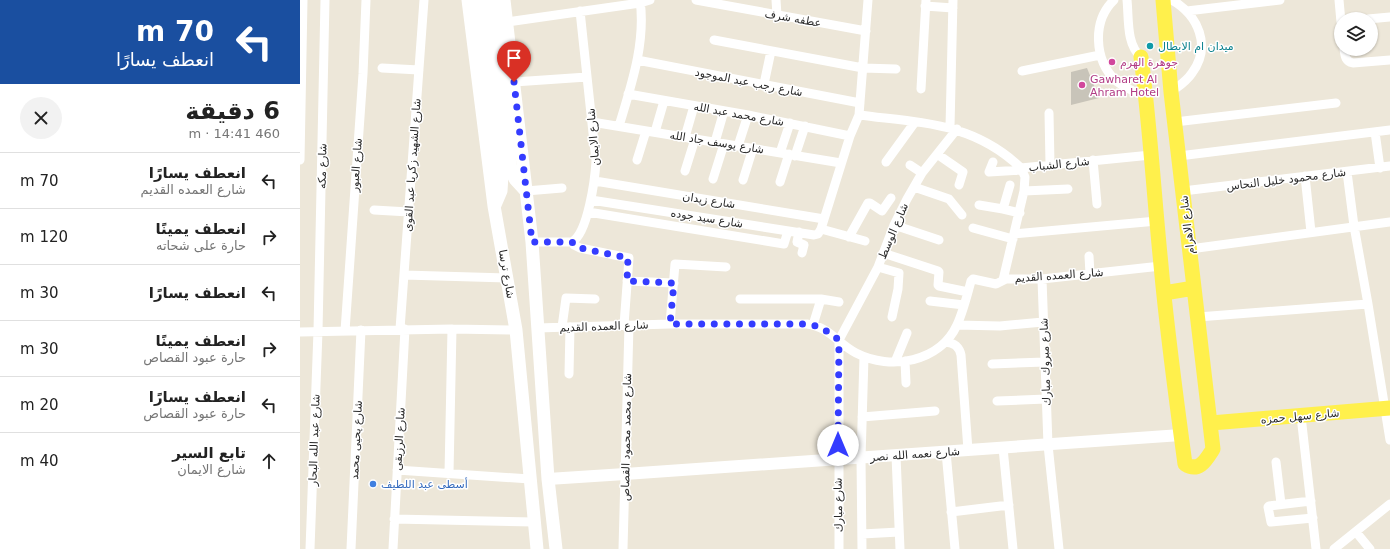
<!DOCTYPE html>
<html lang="ar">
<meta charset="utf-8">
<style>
:root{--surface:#fff;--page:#f2f2f2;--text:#222;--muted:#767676;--line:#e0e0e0}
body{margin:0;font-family:"DejaVu Sans",Vazirmatn,sans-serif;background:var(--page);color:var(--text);direction:rtl;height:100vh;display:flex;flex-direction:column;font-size:15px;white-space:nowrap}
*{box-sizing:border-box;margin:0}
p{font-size:13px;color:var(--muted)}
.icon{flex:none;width:22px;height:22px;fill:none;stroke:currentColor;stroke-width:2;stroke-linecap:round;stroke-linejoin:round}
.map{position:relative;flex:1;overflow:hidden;direction:ltr}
.side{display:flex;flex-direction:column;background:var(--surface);width:300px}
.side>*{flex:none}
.top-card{background:#1a4fa0;color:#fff;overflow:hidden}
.tools{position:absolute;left:1034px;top:12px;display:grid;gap:8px}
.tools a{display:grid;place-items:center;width:44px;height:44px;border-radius:50%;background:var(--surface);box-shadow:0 1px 3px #0004;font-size:20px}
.pin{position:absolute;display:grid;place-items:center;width:34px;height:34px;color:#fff;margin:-41px -17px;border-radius:50% 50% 50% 0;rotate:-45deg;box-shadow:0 0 4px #0007}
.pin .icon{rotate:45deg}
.me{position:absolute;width:44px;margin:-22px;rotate:0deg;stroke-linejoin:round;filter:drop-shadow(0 0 3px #0008)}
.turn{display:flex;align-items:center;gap:14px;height:84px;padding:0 20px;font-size:18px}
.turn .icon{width:52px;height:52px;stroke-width:2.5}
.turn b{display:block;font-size:28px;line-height:34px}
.round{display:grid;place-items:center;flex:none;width:42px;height:42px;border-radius:21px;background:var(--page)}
.headline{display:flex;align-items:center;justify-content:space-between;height:68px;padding:0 20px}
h1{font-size:24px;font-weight:700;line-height:30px}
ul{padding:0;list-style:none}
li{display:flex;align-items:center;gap:12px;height:56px;padding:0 20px;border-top:1px solid var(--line)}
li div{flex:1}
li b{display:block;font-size:15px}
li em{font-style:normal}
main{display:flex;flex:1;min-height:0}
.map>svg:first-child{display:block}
.building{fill:#c8c4b9}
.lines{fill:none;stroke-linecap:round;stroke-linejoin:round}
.minor{stroke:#fff;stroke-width:9}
.tertiary{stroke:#fff;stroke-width:12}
.secondary{stroke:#fff;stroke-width:13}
.primary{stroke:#fff04c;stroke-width:15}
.route{stroke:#343cff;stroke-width:7;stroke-dasharray:0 12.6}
.culture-dot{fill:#0f9aa8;stroke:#fff;stroke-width:1.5}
.hotel-dot{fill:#d1479c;stroke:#fff;stroke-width:1.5}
.shop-dot{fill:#3f7fe0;stroke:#fff;stroke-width:1.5}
.labels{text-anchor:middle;stroke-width:3;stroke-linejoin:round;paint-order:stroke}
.street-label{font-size:11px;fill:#292929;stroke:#fff}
.culture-label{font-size:11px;fill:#0d838f;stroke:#fff;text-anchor:start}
.hotel-label{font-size:11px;fill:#b23c85;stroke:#fff;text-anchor:start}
.shop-label{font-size:11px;fill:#366cbe;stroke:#fff;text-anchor:start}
</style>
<main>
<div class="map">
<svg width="1090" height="549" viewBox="0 0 1090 549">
<rect width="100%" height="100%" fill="#ede7d9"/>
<path class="building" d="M787 68 799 98 771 105V72Z"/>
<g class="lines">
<path class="minor" d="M396 0 566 31
M476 0 477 15
M814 0C792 21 794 60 816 81 825 88 835 92 846 97
M827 0C829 19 826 44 841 57
M1039 0 1041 22
M625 6 653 8
M887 11 980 0
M1068 19 1090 17
M207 22 340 3 350 0
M414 40 563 68 596 69
M1044 49C1045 56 1045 61 1053 63L1090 60
M337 60 560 103
M82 68 119 70
M722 71 800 55
M214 82 287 77
M464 84 471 51
M621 89 626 0
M871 92C879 86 887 81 892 73 912 46 898 15 872 0
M328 94 448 115 550 136
M749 113 750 164
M559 115C621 123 673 122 721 168L851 155
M292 122 541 163
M875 122 1036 103
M319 126C331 86 346 43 340 0
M650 127 653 0
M355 132 364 101
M1075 132 1080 168
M385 137 394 106
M415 142 424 111
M438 146 448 115
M480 153 490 123
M637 154 663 172 659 185
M495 156 505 126
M879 156 1090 130
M0 160 3 0
M337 160 346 131
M793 160 797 204
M586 162 615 122
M693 162 689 172 722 170
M610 165 622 173
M385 171 395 139
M1047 172 1054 226 1068 304 1090 440
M1005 176 1011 232
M413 179 424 144
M443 180 453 148
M295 181 524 219
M480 182 489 154
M614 187 649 199 662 215
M226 191 262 188
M724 191 768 189
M883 191 1090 166
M291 200 514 235 518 234 521 229 550 136 559 115 568 0
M679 205 703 209 720 213
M703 209 710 185
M74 210 109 212
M288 212 484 244 488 231
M594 225 639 240
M673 228 713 239
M521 229 565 241
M499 232 497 242 504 245 502 253
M714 234 857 221
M549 237 568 203H570L582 211 591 198
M232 242H272C288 233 295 179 296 161L280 11
M272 242 274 245 280 248 329 258 324 325
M890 249 1090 222
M583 253 638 271 639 272 638 285 639 286 668 292
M789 256 790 274
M578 267 599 273 598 289 592 317
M104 275 207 278
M742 279 748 445 759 549
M703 280 724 191 725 177 721 168
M327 281 374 283
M440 299H521L539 302
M630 301 664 305
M898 317 1068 304
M370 324 375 264 426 267
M513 325 521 299
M657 325 700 326 743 322
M262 327 266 298 295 299
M237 328 370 324H507C530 327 538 344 556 353 591 371 640 362 657 325 663 312 667 296 671 281L673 279 696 284 706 279H742L861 266
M100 329 124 0
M45 331 63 74 66 0
M0 332 152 329 216 330
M646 342C654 343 659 346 661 355L668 450
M605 361 606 383
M595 362 607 333
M692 364 745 362
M269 374 270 327
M697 401 746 399
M1001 416 1016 549
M562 417 635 411
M703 448 713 549
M646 452 655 549
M596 456 600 549
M976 462 981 504
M97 470 230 479
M149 473 152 329
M1011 501 969 506 968 507 971 522 1013 518
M651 512 709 505
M94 519 234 522
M1056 532 1070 549
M562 534 599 532
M10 549 18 331 25 0
M51 549 61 330
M93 549 105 329
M323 549 329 325
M539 549V340L578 267 594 225 607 199 622 173 657 129
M562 549 561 458 564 357
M1034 549 1090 504"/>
<path class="tertiary" d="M248 479 325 474 881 435"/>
<path class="secondary" d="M168 0 194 206 216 330 237 549
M180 0 202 175 201 191 195 205
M193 0 210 166 215 179 226 191
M204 0 232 242 248 479 256 549"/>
<path class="primary" d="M841 57C850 126 854 196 861 265 867 332 876 398 885 464 899 473 906 460 913 449L871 92 863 0
M864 293 894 288
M911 423 1090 408"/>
</g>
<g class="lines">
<path class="route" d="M214 82 232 242H272L277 247 280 248 328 258 327 281 374 283 370 324H507C520 326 529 332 539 340L538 445"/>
</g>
<circle class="culture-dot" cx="850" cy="46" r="4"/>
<g class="hotel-dot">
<circle cx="812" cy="62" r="4"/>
<circle cx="782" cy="85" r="4"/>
</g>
<circle class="shop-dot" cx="73" cy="484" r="4"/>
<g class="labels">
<g class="street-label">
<text transform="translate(493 18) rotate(10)" y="4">عطفه شرف</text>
<text transform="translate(449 82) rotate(11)" y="4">شارع رجب عبد الموجود</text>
<text transform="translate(439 114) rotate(10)" y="4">شارع محمد عبد الله</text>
<text transform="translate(293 137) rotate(-95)" y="4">شارع الايمان</text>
<text transform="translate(417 142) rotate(9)" y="4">شارع يوسف جاد الله</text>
<text transform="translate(759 164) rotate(-6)" y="4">شارع الشباب</text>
<text transform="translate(56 165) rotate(-86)" y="4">شارع العبور</text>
<text transform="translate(112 165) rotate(-86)" y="4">شارع الشهيد زكريا عبد القوى</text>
<text transform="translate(22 166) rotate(-89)" y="4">شارع مكه</text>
<text transform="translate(986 179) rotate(-7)" y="4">شارع محمود خليل النحاس</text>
<text transform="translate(409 200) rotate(9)" y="4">شارع زيدان</text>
<text transform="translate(407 218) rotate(9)" y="4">شارع سيد جوده</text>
<text transform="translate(887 225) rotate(-97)" y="4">شارع الاهرام</text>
<text transform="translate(593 231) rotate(-67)" y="4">شارع الوسط</text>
<text transform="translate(207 274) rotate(80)" y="4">شارع ترسا</text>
<text transform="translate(759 275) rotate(-4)" y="4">شارع العمده القديم</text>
<text transform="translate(304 326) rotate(-2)" y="4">شارع العمده القديم</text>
<text transform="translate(745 362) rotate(-92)" y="4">شارع مبروك مبارك</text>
<text transform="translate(1000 416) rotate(-5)" y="4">شارع سهل حمزه</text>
<text transform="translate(326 437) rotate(-89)" y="4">شارع محمد محمود القصاص</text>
<text transform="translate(99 439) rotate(-87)" y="4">شارع الرزيقى</text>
<text transform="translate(14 440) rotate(-88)" y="4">شارع عبد الله البحار</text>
<text transform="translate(56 440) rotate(-87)" y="4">شارع يحيى محمد</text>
<text transform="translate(615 454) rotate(-4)" y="4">شارع نعمه الله نصر</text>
<text transform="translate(538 505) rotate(-91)" y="4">شارع مبارك</text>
</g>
<g class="culture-label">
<text x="858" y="50">ميدان ام الابطال</text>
</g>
<g class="hotel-label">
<text x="820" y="66">جوهرة الهرم</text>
<text x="790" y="83">Gawharet Al<tspan x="790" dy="13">Ahram Hotel</tspan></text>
</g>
<g class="shop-label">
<text x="81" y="488">أسطى عبد اللطيف</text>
</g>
</g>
</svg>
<div class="tools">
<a><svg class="icon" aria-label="layers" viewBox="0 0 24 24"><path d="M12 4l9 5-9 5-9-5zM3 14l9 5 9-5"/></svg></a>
</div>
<div class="pin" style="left:214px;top:82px;background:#d93025"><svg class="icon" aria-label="arrive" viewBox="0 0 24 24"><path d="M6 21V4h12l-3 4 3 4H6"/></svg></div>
<svg class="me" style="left:538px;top:445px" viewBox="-20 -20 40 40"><circle r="19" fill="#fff"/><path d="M0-13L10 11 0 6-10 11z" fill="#343cff"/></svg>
</div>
<section class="side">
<div class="top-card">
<div class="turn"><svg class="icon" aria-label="left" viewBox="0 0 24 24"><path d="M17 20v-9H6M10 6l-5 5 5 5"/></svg><div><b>70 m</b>انعطف يسارًا</div></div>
</div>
<div class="headline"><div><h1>6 دقيقة</h1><p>460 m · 14:41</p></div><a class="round"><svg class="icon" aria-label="close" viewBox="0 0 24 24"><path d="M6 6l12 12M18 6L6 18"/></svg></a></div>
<ul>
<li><svg class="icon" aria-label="left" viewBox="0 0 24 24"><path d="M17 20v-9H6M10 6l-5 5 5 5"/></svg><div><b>انعطف يسارًا</b><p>شارع العمده القديم</p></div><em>70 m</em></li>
<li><svg class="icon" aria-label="right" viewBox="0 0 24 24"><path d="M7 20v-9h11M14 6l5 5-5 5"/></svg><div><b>انعطف يمينًا</b><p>حارة على شحاته</p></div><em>120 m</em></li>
<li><svg class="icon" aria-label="left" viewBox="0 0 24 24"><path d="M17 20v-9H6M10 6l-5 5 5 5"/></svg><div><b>انعطف يسارًا</b></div><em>30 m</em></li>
<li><svg class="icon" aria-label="right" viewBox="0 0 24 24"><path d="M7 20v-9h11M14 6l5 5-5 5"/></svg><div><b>انعطف يمينًا</b><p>حارة عبود القصاص</p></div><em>30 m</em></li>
<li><svg class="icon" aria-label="left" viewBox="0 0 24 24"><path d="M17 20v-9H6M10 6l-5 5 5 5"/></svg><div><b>انعطف يسارًا</b><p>حارة عبود القصاص</p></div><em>20 m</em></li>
<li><svg class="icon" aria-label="ahead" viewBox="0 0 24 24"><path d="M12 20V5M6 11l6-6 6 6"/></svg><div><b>تابع السير</b><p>شارع الايمان</p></div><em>40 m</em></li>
</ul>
</section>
</main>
